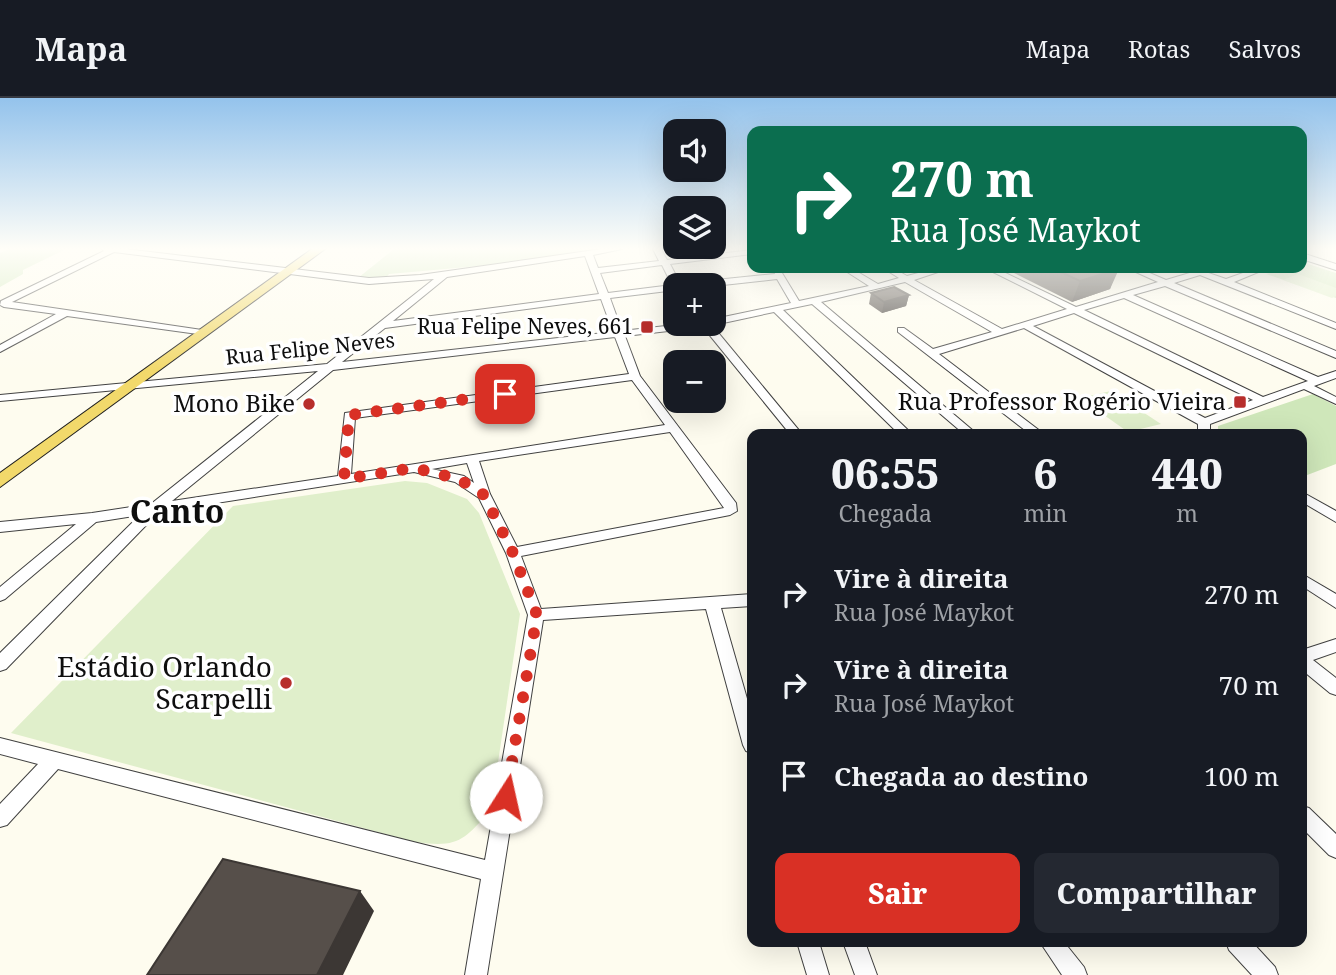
<!DOCTYPE html>
<html lang="pt">
<meta charset="utf-8">
<style>
:root{--surface:#171b24;--page:#242831;--text:#f1f3f6;--muted:#9ea1a6;--line:#363941;--accent:#d93025}
body{margin:0;font-family:"Noto Serif",serif;background:var(--page);color:var(--text);height:100vh;display:flex;flex-direction:column;font-size:26px;white-space:nowrap}
*{box-sizing:border-box;margin:0}
p{font-size:23px;color:var(--muted)}
.icon{flex:none;width:38px;height:38px;fill:none;stroke:currentColor;stroke-width:2;stroke-linecap:round;stroke-linejoin:round}
.map{position:relative;flex:1;overflow:hidden}
.drawer{position:absolute;left:747px;top:331px;width:560px;height:518px;display:flex;flex-direction:column;background:var(--surface);border-radius:14px;box-shadow:0 7px 28px #0002}
.drawer>*{flex:none}
.guide{position:absolute;left:747px;top:28px;width:560px;height:147px;border-radius:14px;box-shadow:0 7px 28px #0002;background:#0b6e4f;color:#fff;overflow:hidden}
.controls{position:absolute;left:663px;top:21px;display:grid;gap:14px}
.controls a{display:grid;place-items:center;width:63px;height:63px;border-radius:14px;background:var(--surface);box-shadow:0 7px 28px #0002;font-size:35px}
.pin{position:absolute;display:grid;place-items:center;width:60px;height:60px;color:#fff;margin:-30px;border-radius:14px;box-shadow:0 4px 10px #0006}
.me{position:absolute;width:77px;margin:-38px;rotate:10deg;stroke-linejoin:round;filter:drop-shadow(0 0 5px #0008)}
.turn{display:flex;align-items:center;gap:24px;height:147px;padding:0 28px;font-size:32px}
.turn .icon{width:91px;height:91px;stroke-width:2.5}
.turn b{display:block;font-size:49px;line-height:60px}
.eta{display:flex;justify-content:space-evenly;align-items:center;height:119px;text-align:center}
.eta b{font-size:42px;font-weight:800;line-height:49px}
.primary-button{display:flex;gap:14px;margin-top:auto;padding:14px 28px}
.primary-button a{flex:1;height:80px;border-radius:14px;background:var(--accent);color:#fff;font-size:28px;font-weight:800;line-height:80px;text-align:center}
.primary-button a+a{background:var(--page);color:var(--text)}
ul{padding:0;list-style:none}
li{display:flex;align-items:center;gap:21px;height:91px;padding:0 28px}
li div{flex:1}
li b{display:block;font-size:26px}
li em{font-style:normal}
header{display:flex;align-items:center;gap:42px;box-sizing:border-box;height:98px;padding:0 35px;background:var(--surface);border-bottom:2px solid var(--line)}
header strong{font-size:33px}
nav{display:flex;gap:38px;margin-inline-start:auto;font-size:24px}
.map>svg:first-child{display:block}
.green{fill:#cfe7ba}
.pitch{fill:#e0efcb}
.lines{fill:none;stroke-linecap:round;stroke-linejoin:round}
.minor-casing{stroke:#414141;stroke-width:2}
.major-casing{stroke:#1f1f1f;stroke-width:2}
.minor{fill:#fff;fill-rule:evenodd}
.major{fill:#f2d96b;fill-rule:evenodd}
.wall{fill:#4a4440}
.shaded-wall{fill:#3c3734}
.building{fill:#564f4a;stroke:#3c3734;stroke-width:2}
.route{stroke:#d93025;stroke-width:12;stroke-dasharray:0 21.6}
.poi-dot{fill:#b72e2c;stroke:#fff;stroke-width:2.5}
.labels{text-anchor:middle;stroke-width:7;stroke-linejoin:round;paint-order:stroke}
.far-poi-label{font-size:21px;fill:#0e0e0e;stroke:#fff;text-anchor:end}
.far-street-label{font-size:21px;fill:#0e0e0e;stroke:#fff}
.poi-label{font-size:24px;fill:#0e0e0e;stroke:#fff;text-anchor:end}
.near-poi-label{font-size:28px;fill:#0e0e0e;stroke:#fff;text-anchor:end}
.district-label{font-size:32px;font-weight:bold;fill:#0e0e0e;stroke:#fff}
</style>
<header>
<strong>Mapa</strong>
<nav><a>Mapa</a><a>Rotas</a><a>Salvos</a></nav>
</header>
<div class="map">
<svg width="1336" height="877" viewBox="0 0 1336 877">
<rect width="100%" height="100%" fill="#fefcef"/>
<path class="green" d="M9 151H66L23 172V176L0 189V155Z
M394 151H605L501 166 389 176 386 180H358Z
M1302 164 1336 175V200L1266 176 1283 170H1302Z
M1313 296 1336 308V366L1302 379V336H1224L1218 332V328Z"/>
<path class="pitch" d="M1298 176 1336 190V198L1332 200 1283 182Z
M1111 293 1161 326 1128 334 1080 300Z
M405 383 427 385 467 401 479 415 520 516 491 712C463 743 458 750 415 744L11 635 233 408Z"/>
<g class="lines">
<defs>
<path id="minor" d="M102 151H125L369 180 420 177 602 151H622L593 157 598 170 659 163 653 151H661L667 162 752 152V156L670 166 681 187H676V192L610 200 622 233 683 226H714V221L791 205 777 181 714 188 692 187 696 184 775 176 773 170H779L799 203 869 188 841 170H851L878 186 899 180 883 170H893L907 178 937 170H950L914 182 1002 231 1067 211 985 170H995L1076 209 1158 184 1127 170H1138L1166 182 1193 174 1191 172 1194 170 1226 181 1257 170H1268L1234 184 1336 225V231L1200 177 1174 185 1336 253V260L1165 188 1133 197 1318 279 1336 273V280L1314 288 1336 299V306L1304 291 1210 326V336H1198V326L1024 230 939 256 1044 336H1030L898 234V230H904L933 251 992 234 905 184 821 204 977 336H964L812 206 783 212 912 336H899L774 214 714 227 711 226 802 336H790L703 229 625 238 640 278 736 405 737 413 730 417 521 458 541 511 752 496V508L721 510 752 618V655L746 653 743 647 706 511 543 522 487 877H465L481 781 58 671 7 727 0 729V706L38 666 0 656V640L485 762 528 517 506 455 479 400 455 384 414 374 159 414 6 571 0 573V555L140 417 96 424 5 501 0 503V489L76 426 0 434V424L92 415 151 406 318 273 0 303V297L327 266 434 181 369 186 114 154 12 204 202 232 207 235 205 237 67 218 0 254V247L56 216 4 209 0 207 1 203 104 153ZM585 158 599 196 393 223 447 179ZM662 167 672 187 608 195 600 175ZM1124 200 1308 283 1263 299 1084 212ZM601 201 613 234 342 264 385 230ZM1074 215 1253 302 1205 320 1033 228ZM615 239 629 276 345 315 338 378 172 403 333 272ZM632 282 665 327 351 376 355 320ZM670 334 724 410 517 449 490 396 479 363ZM467 365 474 385 464 378 432 371Z
M1302 155 1336 166V172L1302 161Z
M1302 394 1336 413V424L1302 404Z
M1302 476 1336 496V510L1302 488Z
M1336 541V554L1313 562 1336 580V597L1330 595 1302 572V552Z
M1302 708 1309 710 1336 736V760L1329 757 1302 730Z
M797 844H819L829 877H807Z
M843 844H865L877 877H855Z
M1040 844H1064L1084 869 1087 877H1062Z
M1226 844H1252L1275 869 1278 877H1252L1229 852Z"/>
<path id="major" d="M312 151H325L0 389V375Z"/>
</defs>
<use href="#minor" class="minor-casing"/>
<use href="#major" class="major-casing"/>
<use href="#minor" class="minor"/>
<use href="#major" class="major"/>
</g>
<path class="wall" d="M1004 170H1117L1110 191 1072 204Z
M871 195 909 197 906 208 882 215 869 206Z"/>
<path class="shaded-wall" d="M1119 171 1110 191 1072 204 1080 183Z
M909 197 906 208 882 215 884 204Z
M360 793 374 813 343 877H317Z"/>
<path class="building" d="M1052 170H1117L1119 171 1080 183Z
M894 189 909 197 884 204 871 195Z
M223 761 360 793 317 877H147Z"/>
<linearGradient id="sky" x2="0" y2="1"><stop stop-color="#94c3ec"/><stop offset="0.55" stop-color="#fffef8"/><stop offset="1" stop-color="#fffef8" stop-opacity="0"/></linearGradient>
<rect width="1336" height="274" fill="url(#sky)"/>
<g class="lines">
<path class="route" d="M505 296 349 317 344 381 414 370 459 381 484 397 513 455 537 517 506 699"/>
</g>
<g class="poi-dot">
<rect x="640" y="222" width="14" height="14" rx="3.5"/>
<rect x="1233" y="297" width="14" height="14" rx="3.5"/>
<circle cx="309" cy="306" r="7"/>
<circle cx="286" cy="585" r="7"/>
</g>
<g class="labels">
<g class="far-poi-label">
<text x="633" y="236">Rua Felipe Neves, 661</text>
</g>
<g class="far-street-label">
<text transform="translate(310 251) rotate(-6)" y="7">Rua Felipe Neves</text>
</g>
<g class="poi-label">
<text x="1226" y="312">Rua Professor Rogério Vieira</text>
<text x="295" y="314">Mono Bike</text>
</g>
<g class="near-poi-label">
<text x="272" y="579">Estádio Orlando<tspan x="272" dy="32">Scarpelli</tspan></text>
</g>
<g class="district-label">
<text x="177" y="425">Canto</text>
</g>
</g>
</svg>
<div class="controls">
<a><svg class="icon" aria-label="sound" viewBox="0 0 24 24"><path d="M4 9h4l5-4v14l-5-4H4zM17 9q2 3 0 6"/></svg></a>
<a><svg class="icon" aria-label="layers" viewBox="0 0 24 24"><path d="M12 4l9 5-9 5-9-5zM3 14l9 5 9-5"/></svg></a>
<a>+</a>
<a>−</a>
</div>
<div class="pin" style="left:505px;top:296px;background:#d93025"><svg class="icon" aria-label="arrive" viewBox="0 0 24 24"><path d="M6 21V4h12l-3 4 3 4H6"/></svg></div>
<svg class="me" style="left:506px;top:699px" viewBox="-20 -20 40 40"><circle r="19" fill="#fff"/><path d="M0-13L10 11 0 6-10 11z" fill="#d93025"/></svg>
<div class="guide">
<div class="turn"><svg class="icon" aria-label="right" viewBox="0 0 24 24"><path d="M7 20v-9h11M14 6l5 5-5 5"/></svg><div><b>270 m</b>Rua José Maykot</div></div>
</div>
<section class="drawer">
<div class="eta">
<div><b>06:55</b><p>Chegada</p></div>
<div><b>6</b><p>min</p></div>
<div><b>440</b><p>m</p></div>
</div>
<ul>
<li><svg class="icon" aria-label="right" viewBox="0 0 24 24"><path d="M7 20v-9h11M14 6l5 5-5 5"/></svg><div><b>Vire à direita</b><p>Rua José Maykot</p></div><em>270 m</em></li>
<li><svg class="icon" aria-label="right" viewBox="0 0 24 24"><path d="M7 20v-9h11M14 6l5 5-5 5"/></svg><div><b>Vire à direita</b><p>Rua José Maykot</p></div><em>70 m</em></li>
<li><svg class="icon" aria-label="arrive" viewBox="0 0 24 24"><path d="M6 21V4h12l-3 4 3 4H6"/></svg><div><b>Chegada ao destino</b></div><em>100 m</em></li>
</ul>
<div class="primary-button"><a>Sair</a><a>Compartilhar</a></div>
</section>
</div>
